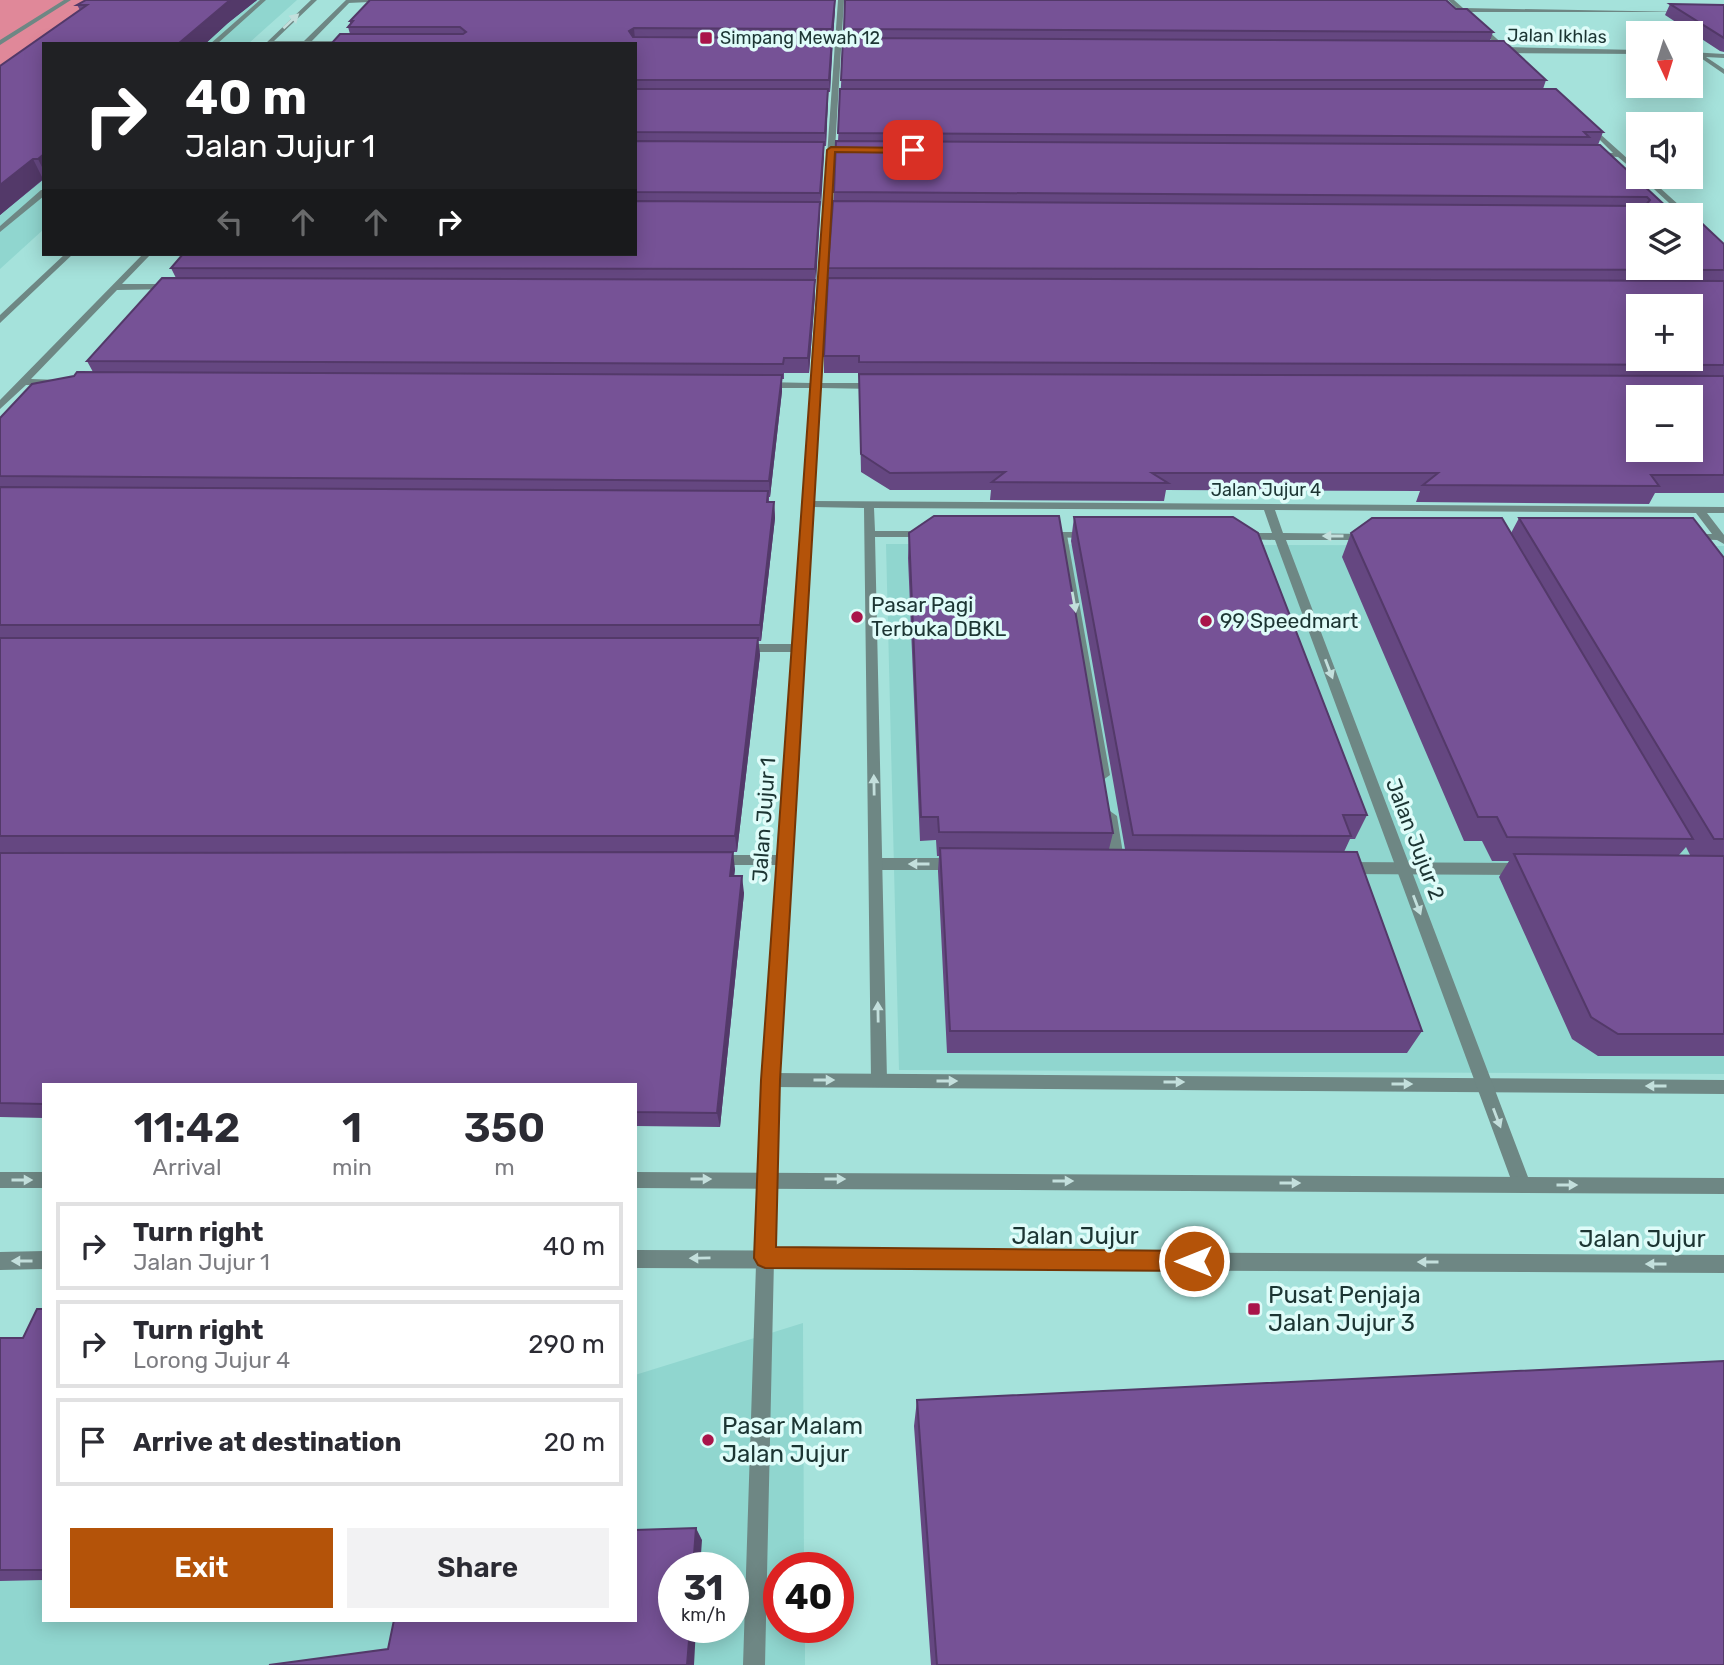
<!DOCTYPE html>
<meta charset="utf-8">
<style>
:root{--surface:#fff;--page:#f2f2f3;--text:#2b2b33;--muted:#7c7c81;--line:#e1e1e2;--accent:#b45309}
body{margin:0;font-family:Rubik,sans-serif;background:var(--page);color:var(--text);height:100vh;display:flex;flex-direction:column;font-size:26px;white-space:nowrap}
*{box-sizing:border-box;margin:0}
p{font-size:23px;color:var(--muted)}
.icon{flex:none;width:38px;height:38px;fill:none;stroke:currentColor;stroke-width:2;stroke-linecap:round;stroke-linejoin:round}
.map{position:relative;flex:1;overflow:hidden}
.drawer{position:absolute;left:42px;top:1083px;width:595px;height:539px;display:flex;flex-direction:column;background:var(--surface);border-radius:0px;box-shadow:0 4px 18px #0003}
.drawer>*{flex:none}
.top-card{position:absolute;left:42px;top:42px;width:595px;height:214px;border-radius:0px;box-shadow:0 4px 18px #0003;background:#202124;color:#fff;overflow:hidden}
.needle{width:46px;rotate:176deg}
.tools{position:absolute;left:1626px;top:21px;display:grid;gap:14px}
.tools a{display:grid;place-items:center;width:77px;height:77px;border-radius:0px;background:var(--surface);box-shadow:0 4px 18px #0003;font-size:35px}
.speed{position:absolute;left:658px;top:1552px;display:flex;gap:14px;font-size:35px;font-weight:700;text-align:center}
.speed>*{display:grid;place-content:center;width:91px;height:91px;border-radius:50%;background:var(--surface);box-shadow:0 4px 18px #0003;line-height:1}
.speed small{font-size:18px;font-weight:400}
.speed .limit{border:10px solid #d22;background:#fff;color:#111}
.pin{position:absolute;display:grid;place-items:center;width:60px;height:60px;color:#fff;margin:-30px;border-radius:14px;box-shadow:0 4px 10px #0006}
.me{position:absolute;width:77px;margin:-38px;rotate:270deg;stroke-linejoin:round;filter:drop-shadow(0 0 5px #0008)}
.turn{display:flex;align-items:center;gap:24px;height:147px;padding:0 28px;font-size:32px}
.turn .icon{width:91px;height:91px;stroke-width:2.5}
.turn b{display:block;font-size:49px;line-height:60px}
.lanes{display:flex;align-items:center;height:66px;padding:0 28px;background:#0003;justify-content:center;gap:35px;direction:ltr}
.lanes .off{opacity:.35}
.eta{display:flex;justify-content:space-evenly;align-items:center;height:119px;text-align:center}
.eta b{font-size:42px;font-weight:600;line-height:49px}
.primary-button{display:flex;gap:14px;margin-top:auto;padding:14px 28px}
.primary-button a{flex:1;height:80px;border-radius:0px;background:var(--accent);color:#fff;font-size:28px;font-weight:600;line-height:80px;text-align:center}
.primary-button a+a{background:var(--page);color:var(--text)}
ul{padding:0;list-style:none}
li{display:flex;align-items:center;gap:21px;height:88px;margin:0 14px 10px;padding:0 14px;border:4px solid var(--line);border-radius:0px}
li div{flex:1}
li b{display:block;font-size:26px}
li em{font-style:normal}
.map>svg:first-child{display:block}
.built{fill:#90d6cf;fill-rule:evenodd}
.green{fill:#e08899}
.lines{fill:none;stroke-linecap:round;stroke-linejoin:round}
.service{fill:#6e8784;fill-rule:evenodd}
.minor{fill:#6e8784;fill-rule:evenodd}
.tertiary{fill:#6e8784;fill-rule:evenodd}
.wall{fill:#654781;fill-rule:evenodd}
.shaded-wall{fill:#533969}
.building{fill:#765296;stroke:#533969;stroke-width:2;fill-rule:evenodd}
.oneway{fill:#c3dfdc}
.route{fill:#b45309;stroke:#753606;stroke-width:2}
.poi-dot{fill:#a9154a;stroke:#dffcf9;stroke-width:2.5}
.labels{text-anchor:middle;stroke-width:7;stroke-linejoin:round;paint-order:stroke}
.far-street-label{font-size:18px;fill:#1c3533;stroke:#dffcf9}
.far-poi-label{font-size:18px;fill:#1c3533;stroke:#dffcf9;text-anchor:start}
.poi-label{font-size:21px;fill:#1c3533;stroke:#dffcf9;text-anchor:start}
.street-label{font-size:21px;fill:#1c3533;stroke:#dffcf9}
.near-street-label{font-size:24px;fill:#1c3533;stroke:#dffcf9}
.near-poi-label{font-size:24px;fill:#1c3533;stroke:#dffcf9;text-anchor:start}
</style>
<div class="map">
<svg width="1724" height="1665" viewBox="0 0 1724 1665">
<rect width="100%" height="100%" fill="#a5e2db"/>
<path class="built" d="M94 0H297L248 44H44V229L0 269V67Z
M886 544 1724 546V1074L899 1070Z
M803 1323 804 1568H779V1628H805V1665H0V1355L44 1356V1620H635V1375ZM674 1568H733V1628H674Z"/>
<path class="green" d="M0 0H94L45 38 0 67Z"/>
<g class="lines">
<path class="service" d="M64 0H71L0 45V40Z
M1062 532 1067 535 1110 775 1103 780 1096 775 1057 535Z
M1110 811 1117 816 1125 866 1123 870H1113L1111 866 1103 816Z
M876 858H955L960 860 962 864 960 868 955 870H876L871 868 869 864 871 860Z
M1346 862 1522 863 1527 865 1529 869 1527 873 1522 875 1346 874 1341 872 1339 868 1341 864Z
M770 1073 1724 1080V1094L770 1087 764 1085 762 1080 764 1075Z"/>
<path class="minor" d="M260 0H266L217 44H210Z
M346 0H390L391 1 348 3Z
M838 0H844L821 383H876L881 386 876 389 820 388 813 501 1724 507V513H1707L1724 535V544L1717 540 1686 539 1685 537 1690 534H1712L1696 513 1275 510 1283 533 1369 534 1374 537 1369 540H1286L1531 1185 1528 1191 1522 1193 1516 1191 1513 1185 1275 540 1242 539 1237 536 1242 533H1272L1264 510 874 508 875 531H928L933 534 928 537H875L887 1080 885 1085 879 1087 873 1085 871 1080 864 508 813 507 778 1080 765 1665H743L762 1080 777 865H715L710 864 708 860 710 856 715 855H778L792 652H740L734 648 740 644H793L811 388H763L758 385 763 382 811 383Z
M1448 0H1454L1463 8 1686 12H1467L1506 47 1638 50V54L1506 53 1492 50V48L1499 47Z
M305 41H349L352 43 303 44Z
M1690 52 1724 54V58L1706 57 1724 69V74L1698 56H1690Z
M1589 124 1638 168V174L1618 157 1591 155 1593 152 1613 153 1587 127Z
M1641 177H1648L1690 215H1682Z
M41 190H44V196L0 232V226Z
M143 254H151L122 284H172L176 287 175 289 117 290 31 379 60 380 63 381V385H26L0 409V400Z
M1042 532H1089L1094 535 1089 538 1038 537 1037 535Z"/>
<path class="tertiary" d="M311 0H317L274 41H304L346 0H352L309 44H265Z
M65 254H73L0 323V315Z
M0 1172H44V1188H0Z
M635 1172 1724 1178V1194L635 1188Z
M635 1250 1724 1255V1273L635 1268Z
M44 1251V1269L0 1270V1252Z"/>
</g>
<path class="wall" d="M86 0H257L228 23 205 44H44V179L0 215V66L80 10 77 5Z
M1670 4 1724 5V52L1720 51 1665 15Z
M835 7 830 92H828L826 146H824L815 284V295L809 373H784V379H782V391L770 497H769V502H774L775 518 761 641H758L760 655 737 852H0V418L93 372 87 361 176 278 171 268 635 254V44L350 34 348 27 350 24V21Z
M1456 9 1493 32 1490 41 1546 80 1543 89 1603 132 1598 145 1670 210 1724 244V493H1655L1649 504 1416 502 1420 491 1166 490 1164 501 990 500 991 490H890L861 472 859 373H824V356L828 268 838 141 844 29Z
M1074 517 1367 815 1355 839H1350L1344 852 1422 1031 1407 1053H947L938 871 939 856H937L936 840 920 841 908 558 909 533 1113 833 1109 849H1125L1071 541Z
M1519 518 1724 558V1056H1598L1572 1039 1499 877 1509 861H1492L1482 841H1464L1342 557 1351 533H1511ZM1686 847 1690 855H1679Z
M0 853 735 869 734 876 744 893 720 1127 635 1126V1085H44V1118L0 1117Z
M44 1309V1580L0 1581V1338H23Z
M917 1400 1724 1665H931L914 1426Z"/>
<path class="shaded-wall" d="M230 0H257L228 23 205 44H178Z
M835 0V7L833 41 832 29Z
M634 28 635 40 629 31Z
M832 38V51L830 92 829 80Z
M828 89V102L826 146 825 133Z
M824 142V156L821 207 820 193Z
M44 154V171L38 159Z
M33 159 43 179 0 215V185Z
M820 202V217L816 284 815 269Z
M815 280V295L809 373 808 358Z
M782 375V391L770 497 769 481Z
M774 502 775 518 761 641 760 625Z
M758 638 760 655 737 852 735 836Z
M733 852 735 869 732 893 730 876Z
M742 876 744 893 720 1127 717 1113Z
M696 1528 702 1540 700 1568H693Z
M690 1628H696L694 1665H687Z"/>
<path class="building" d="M86 0H230L178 44H44V154L38 159H33L0 185V66L87 5H77Z
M370 0H835L832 29 634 28 629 31 633 37 832 38 829 80H635V44H331L340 34H463L466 32 460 27H348L353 21H350Z
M845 0H1446L1456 9H1467L1493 32 844 29Z
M1670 4 1724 5V38Z
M843 38 1504 41 1546 80H841Z
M635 89H828L825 133 635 132Z
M840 89H1556L1603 132H1584L1589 137 838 133Z
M635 141 824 142 820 193 635 192Z
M836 141 1600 145 1670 210 1693 215 1724 244V270L828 268 833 201 1645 206 1650 200 1647 197 834 192ZM1638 215H1690V268H1638Z
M635 201 820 202 815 269 171 268 183 254H635Z
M162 278 815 280 808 358H784L783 364 87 361Z
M828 278 1724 281V365L859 362V356H824ZM1638 306H1690V359H1638Z
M77 372 782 375 769 481 0 476V418L32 384 74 376Z
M859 374 1724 376V475H1651L1659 486 1423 485 1438 473H1152L1168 483 992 482 1005 472 890 473 861 454ZM1638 397H1690V450H1638Z
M0 487 768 491 767 502H774L760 625H0Z
M934 516H1059L1113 833 939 832 938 817H921L909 533Z
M1074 517H1233L1258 533 1367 815H1343L1351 836 1133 835Z
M1372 518H1502L1693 839 1507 837 1497 817H1478L1351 533Z
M1519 518H1693L1724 558V839H1714Z
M0 638H758L735 836H0Z
M940 848 1357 852 1422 1031H950Z
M733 852 730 876H742L717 1113 635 1112V1085H44V1104L0 1103V853Z
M1514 854 1724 856V1034H1618L1591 1017Z
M37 1309H44V1570H0V1338H23Z
M1724 1361V1665H937L917 1400Z
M696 1528 693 1568H674V1628H690L687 1665H269L388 1649 394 1620H635V1530Z"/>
<defs><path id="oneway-solid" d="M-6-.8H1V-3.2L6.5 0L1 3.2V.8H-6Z" transform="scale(1.75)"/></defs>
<g class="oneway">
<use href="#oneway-solid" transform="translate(291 21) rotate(-43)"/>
<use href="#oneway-solid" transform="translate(1333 536) rotate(-180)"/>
<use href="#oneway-solid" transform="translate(1074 602) rotate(80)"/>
<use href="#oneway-solid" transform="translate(1329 669) rotate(69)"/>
<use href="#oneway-solid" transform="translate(874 785) rotate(-91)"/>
<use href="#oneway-solid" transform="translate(919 864) rotate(-180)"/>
<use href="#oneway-solid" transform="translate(1417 905) rotate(69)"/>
<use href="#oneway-solid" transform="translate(878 1012) rotate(-91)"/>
<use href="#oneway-solid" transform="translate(824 1080)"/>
<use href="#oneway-solid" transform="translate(947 1081)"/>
<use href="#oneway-solid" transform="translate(1174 1082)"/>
<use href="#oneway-solid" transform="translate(1402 1084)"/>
<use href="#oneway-solid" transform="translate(1656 1086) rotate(-180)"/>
<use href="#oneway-solid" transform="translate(1497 1118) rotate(69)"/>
<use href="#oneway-solid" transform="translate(701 1179)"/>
<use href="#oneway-solid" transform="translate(835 1179)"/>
<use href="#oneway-solid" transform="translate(22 1180)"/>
<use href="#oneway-solid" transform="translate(1063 1181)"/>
<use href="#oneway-solid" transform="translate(1290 1183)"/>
<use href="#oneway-solid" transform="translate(1567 1185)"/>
<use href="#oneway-solid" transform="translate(700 1258) rotate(179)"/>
<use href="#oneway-solid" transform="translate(22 1261) rotate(180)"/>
<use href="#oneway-solid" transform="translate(1428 1262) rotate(-180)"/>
<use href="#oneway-solid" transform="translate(1656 1264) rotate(-180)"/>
</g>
<path class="route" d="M831 147 913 148 917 150 913 153 835 152 780 1080 776 1247 1194 1251 1201 1254 1204 1261 1201 1268 1194 1271 765 1268 758 1265 754 1258 761 1080 827 150Z"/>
<g class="poi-dot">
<rect x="699" y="31" width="14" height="14" rx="3.5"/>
<circle cx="857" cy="617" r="7"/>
<circle cx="1206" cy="621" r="7"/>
<rect x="1247" y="1302" width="14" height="14" rx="3.5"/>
<circle cx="708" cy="1440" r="7"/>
</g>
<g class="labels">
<g class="far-street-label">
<text transform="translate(1557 36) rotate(1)" y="6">Jalan Ikhlas</text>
<text x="1266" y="496">Jalan Jujur 4</text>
</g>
<g class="far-poi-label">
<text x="720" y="44">Simpang Mewah 12</text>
</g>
<g class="poi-label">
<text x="871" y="612">Pasar Pagi<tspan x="871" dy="24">Terbuka DBKL</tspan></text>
<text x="1220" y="628">99 Speedmart</text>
</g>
<g class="street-label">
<text transform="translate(764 820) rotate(-86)" y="7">Jalan Jujur 1</text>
<text transform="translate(1415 839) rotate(69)" y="7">Jalan Jujur 2</text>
</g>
<g class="near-street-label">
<text x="1075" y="1244">Jalan Jujur</text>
<text x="1642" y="1247">Jalan Jujur</text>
</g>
<g class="near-poi-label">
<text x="1268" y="1303">Pusat Penjaja<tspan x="1268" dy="28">Jalan Jujur 3</tspan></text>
<text x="722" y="1434">Pasar Malam<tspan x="722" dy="28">Jalan Jujur</tspan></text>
</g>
</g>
</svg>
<div class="tools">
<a><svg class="needle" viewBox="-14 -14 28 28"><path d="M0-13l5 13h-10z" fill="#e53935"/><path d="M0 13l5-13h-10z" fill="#7c7c81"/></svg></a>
<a><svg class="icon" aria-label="sound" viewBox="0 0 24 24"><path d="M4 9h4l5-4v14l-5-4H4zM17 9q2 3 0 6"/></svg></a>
<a><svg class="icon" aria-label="layers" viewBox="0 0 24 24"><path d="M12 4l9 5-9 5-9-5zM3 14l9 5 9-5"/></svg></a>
<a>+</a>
<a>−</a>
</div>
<div class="speed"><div>31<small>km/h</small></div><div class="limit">40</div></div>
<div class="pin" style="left:913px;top:150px;background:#d93025"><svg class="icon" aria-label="arrive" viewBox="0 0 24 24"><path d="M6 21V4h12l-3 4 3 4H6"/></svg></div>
<svg class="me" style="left:1194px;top:1261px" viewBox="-20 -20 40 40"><circle r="17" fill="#b45309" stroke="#fff" stroke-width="3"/><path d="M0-11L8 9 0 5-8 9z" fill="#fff"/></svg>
<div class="top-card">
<div class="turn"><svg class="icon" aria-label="right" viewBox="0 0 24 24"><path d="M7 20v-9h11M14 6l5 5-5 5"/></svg><div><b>40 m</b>Jalan Jujur 1</div></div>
<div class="lanes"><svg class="icon off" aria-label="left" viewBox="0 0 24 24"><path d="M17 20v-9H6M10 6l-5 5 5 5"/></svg><svg class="icon off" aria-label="ahead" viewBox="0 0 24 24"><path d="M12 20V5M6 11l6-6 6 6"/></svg><svg class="icon off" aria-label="ahead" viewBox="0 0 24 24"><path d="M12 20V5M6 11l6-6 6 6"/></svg><svg class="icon" aria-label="right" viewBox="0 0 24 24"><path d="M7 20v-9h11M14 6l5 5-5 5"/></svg></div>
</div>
<section class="drawer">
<div class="eta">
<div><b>11:42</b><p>Arrival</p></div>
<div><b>1</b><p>min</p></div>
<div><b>350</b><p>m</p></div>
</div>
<ul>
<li><svg class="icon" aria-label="right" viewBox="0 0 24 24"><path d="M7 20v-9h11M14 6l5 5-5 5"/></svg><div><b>Turn right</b><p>Jalan Jujur 1</p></div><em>40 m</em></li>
<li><svg class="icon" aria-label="right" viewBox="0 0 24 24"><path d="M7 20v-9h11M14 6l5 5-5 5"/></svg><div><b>Turn right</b><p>Lorong Jujur 4</p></div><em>290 m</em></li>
<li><svg class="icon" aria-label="arrive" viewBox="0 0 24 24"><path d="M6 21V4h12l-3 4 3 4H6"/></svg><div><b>Arrive at destination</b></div><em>20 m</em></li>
</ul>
<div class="primary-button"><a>Exit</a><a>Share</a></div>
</section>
</div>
